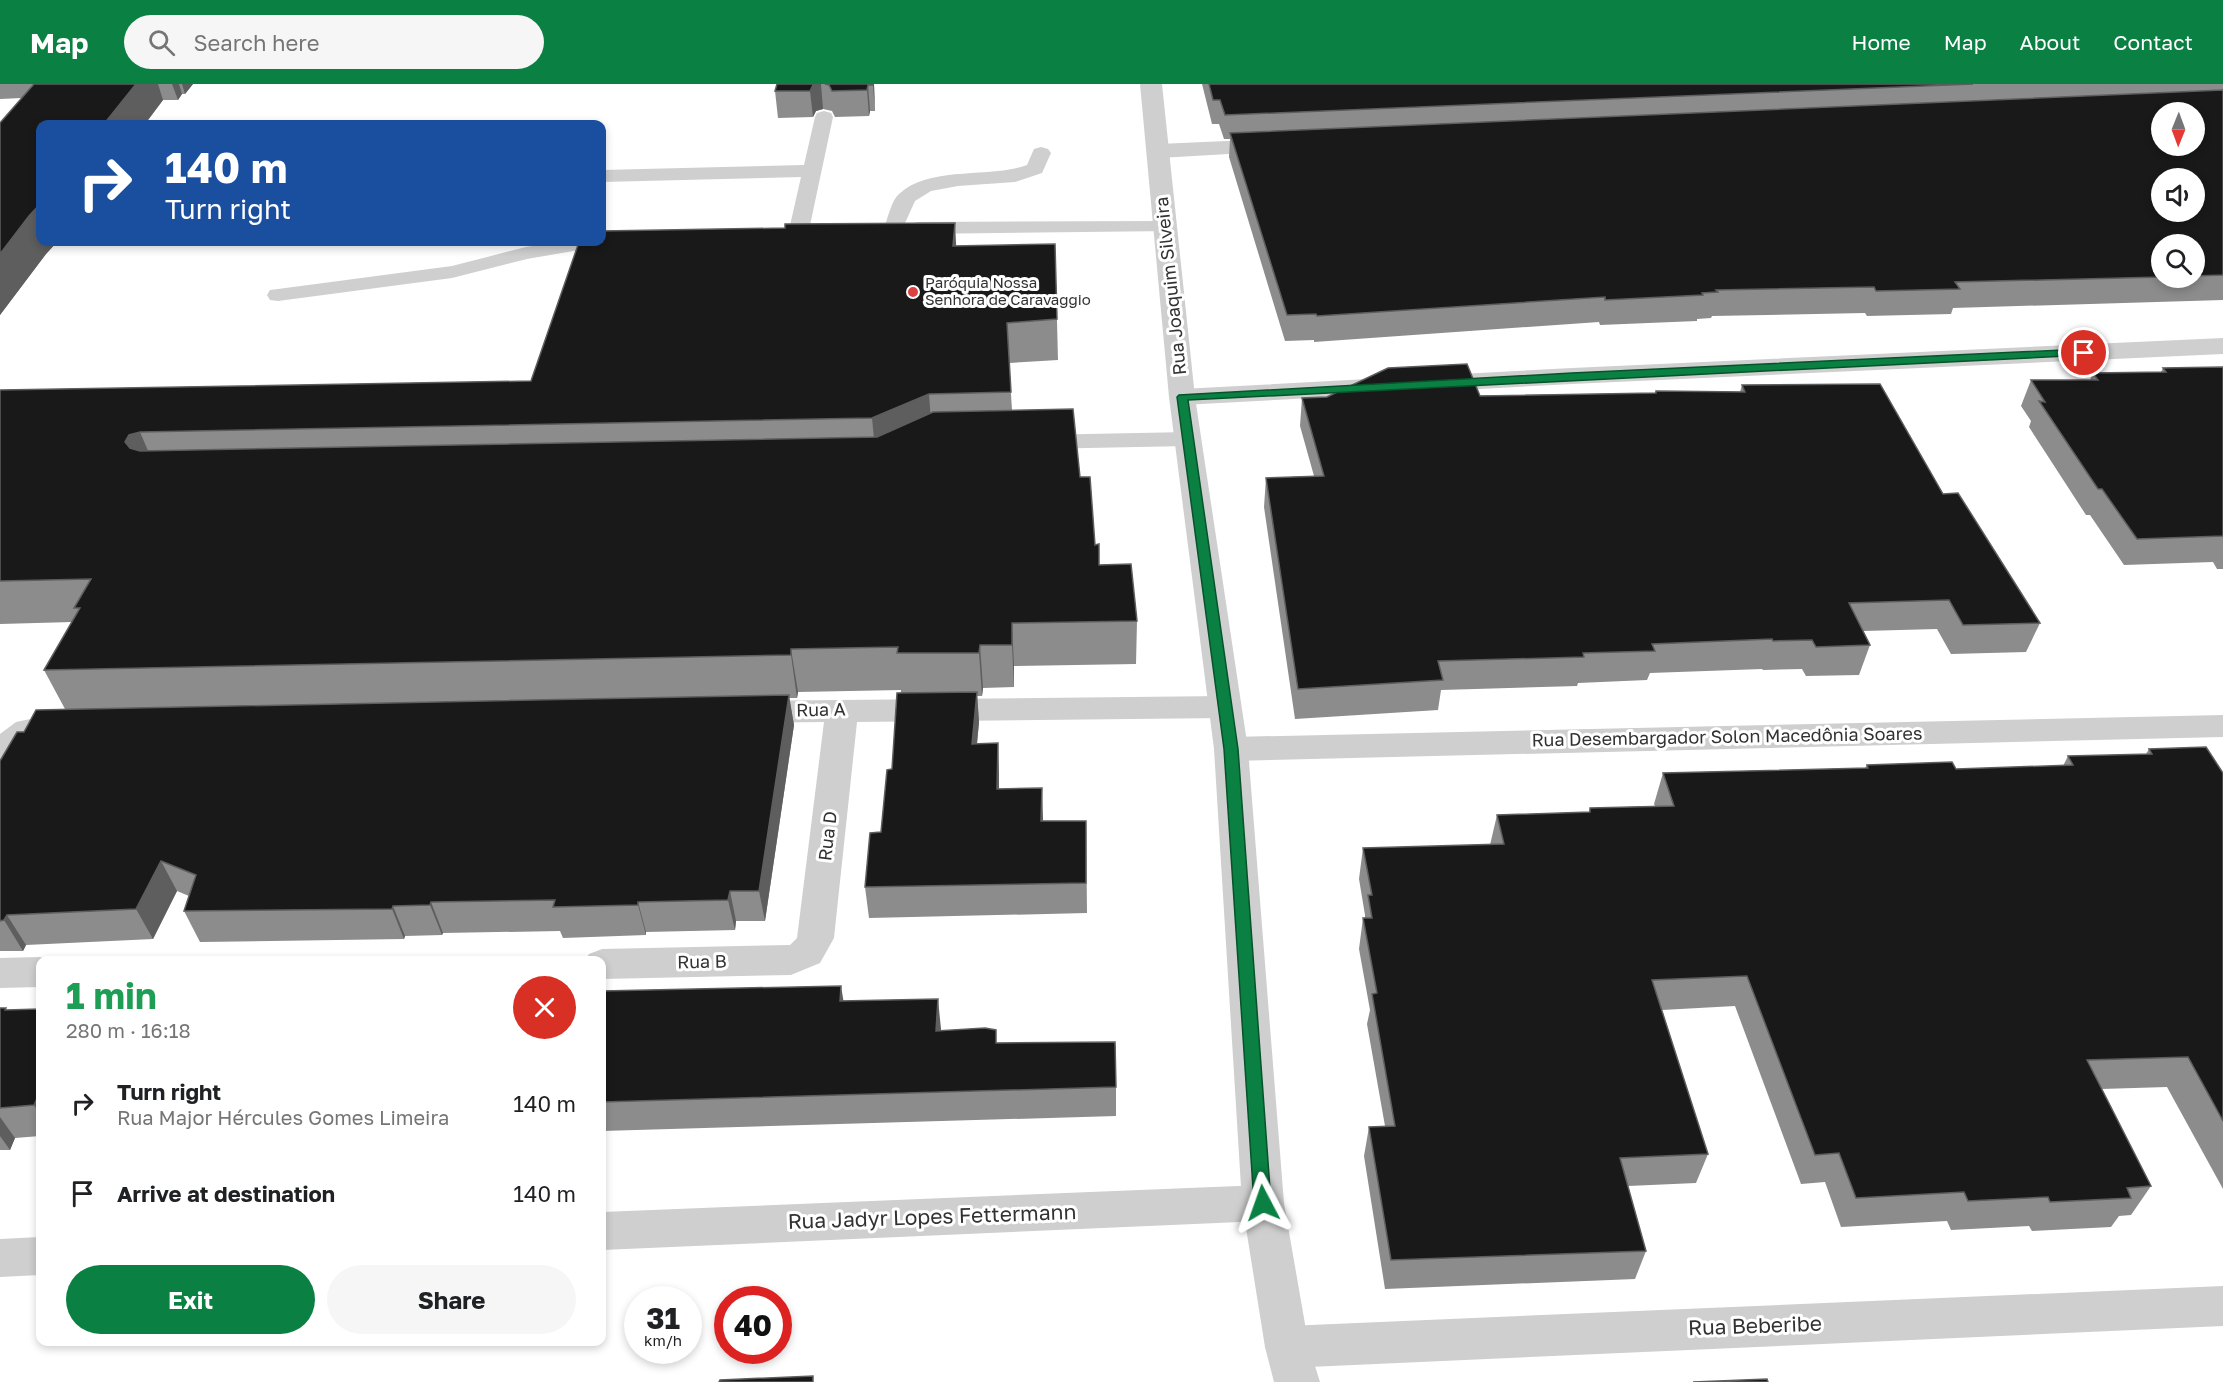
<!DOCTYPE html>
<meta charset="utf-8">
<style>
:root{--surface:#fff;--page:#f6f6f6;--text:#202124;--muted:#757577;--accent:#0b8043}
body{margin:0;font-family:"Golos Text",sans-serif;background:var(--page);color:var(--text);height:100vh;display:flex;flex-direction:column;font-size:22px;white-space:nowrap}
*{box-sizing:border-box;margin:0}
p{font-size:20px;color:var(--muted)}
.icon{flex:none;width:33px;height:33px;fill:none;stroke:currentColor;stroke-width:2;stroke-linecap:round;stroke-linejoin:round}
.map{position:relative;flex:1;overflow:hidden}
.details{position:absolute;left:36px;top:872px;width:570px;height:390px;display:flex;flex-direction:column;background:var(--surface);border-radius:12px;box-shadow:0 3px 9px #0003}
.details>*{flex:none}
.banner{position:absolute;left:36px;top:36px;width:570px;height:126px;border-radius:12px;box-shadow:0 3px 9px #0003;background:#1a4fa0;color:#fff;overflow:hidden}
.needle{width:39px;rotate:181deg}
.controls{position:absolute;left:2151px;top:18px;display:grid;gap:12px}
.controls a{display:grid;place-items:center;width:54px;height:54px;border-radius:50%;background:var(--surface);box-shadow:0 3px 9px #0003;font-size:30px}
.speed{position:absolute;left:624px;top:1202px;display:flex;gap:12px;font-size:30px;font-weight:700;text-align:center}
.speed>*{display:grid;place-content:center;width:78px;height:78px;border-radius:50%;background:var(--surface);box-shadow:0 3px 9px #0003;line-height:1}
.speed small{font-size:15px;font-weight:400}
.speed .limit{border:9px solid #d22;background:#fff;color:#111}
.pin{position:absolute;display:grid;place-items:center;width:51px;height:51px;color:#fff;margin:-26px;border:3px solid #fff;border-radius:50%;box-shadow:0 2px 6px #0007}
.me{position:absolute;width:66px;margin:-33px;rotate:356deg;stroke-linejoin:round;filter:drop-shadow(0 0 4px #0008)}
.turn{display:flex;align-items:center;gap:21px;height:126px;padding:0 30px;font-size:27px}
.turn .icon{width:78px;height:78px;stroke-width:2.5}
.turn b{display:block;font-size:42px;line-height:51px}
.round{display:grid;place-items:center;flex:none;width:63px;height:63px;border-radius:32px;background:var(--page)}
.head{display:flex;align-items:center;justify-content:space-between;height:102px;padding:0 30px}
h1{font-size:36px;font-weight:700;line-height:45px;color:#1e9e55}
.action{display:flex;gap:12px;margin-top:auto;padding:12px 30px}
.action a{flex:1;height:69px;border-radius:36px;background:var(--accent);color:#fff;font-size:24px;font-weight:700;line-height:69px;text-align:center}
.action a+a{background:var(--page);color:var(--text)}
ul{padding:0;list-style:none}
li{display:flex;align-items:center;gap:18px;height:90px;padding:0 30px}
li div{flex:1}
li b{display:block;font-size:22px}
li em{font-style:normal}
header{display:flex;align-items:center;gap:36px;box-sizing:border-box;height:84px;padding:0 30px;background:var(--accent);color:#fff}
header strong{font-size:28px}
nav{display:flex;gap:33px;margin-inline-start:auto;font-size:21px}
.search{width:420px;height:54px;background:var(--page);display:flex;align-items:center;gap:15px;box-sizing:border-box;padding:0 21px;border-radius:33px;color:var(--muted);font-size:22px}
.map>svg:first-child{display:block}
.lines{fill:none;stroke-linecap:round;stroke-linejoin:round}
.service{fill:#cfcfcf;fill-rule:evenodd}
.minor{fill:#cfcfcf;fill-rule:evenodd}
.tertiary{fill:#cfcfcf;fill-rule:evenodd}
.wall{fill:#8c8c8c;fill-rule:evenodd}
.shaded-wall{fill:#5e5e5e}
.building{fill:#191919;stroke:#5e5e5e;stroke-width:1.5;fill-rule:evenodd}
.route{fill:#0b8043;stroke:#07532c;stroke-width:1.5}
.poi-dot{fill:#dc4142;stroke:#fff;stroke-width:2}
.labels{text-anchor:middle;stroke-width:6;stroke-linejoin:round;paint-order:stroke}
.far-poi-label{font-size:15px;fill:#323232;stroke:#fff;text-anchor:start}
.street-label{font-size:18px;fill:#323232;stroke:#fff}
.near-street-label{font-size:21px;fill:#323232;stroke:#fff}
</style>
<header>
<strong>Map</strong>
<div class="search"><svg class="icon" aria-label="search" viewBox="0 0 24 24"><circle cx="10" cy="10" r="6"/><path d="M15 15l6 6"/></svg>Search here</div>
<nav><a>Home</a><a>Map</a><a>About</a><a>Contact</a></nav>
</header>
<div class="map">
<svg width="2223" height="1298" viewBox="0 0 2223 1298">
<rect width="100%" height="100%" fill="#fff"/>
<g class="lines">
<path class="service" d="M824 27 831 29 833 33 809 146 806 150H792L789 146 801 93 602 98V86L804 81 815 33 817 29Z
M1041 63 1048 65 1051 69 1042 89 1015 98 958 102 931 107 915 117 901 148H887L884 144C888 134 891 117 899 110 930 81 989 95 1027 81L1034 65Z
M1164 137 1171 139 1174 143 1171 147 918 150 911 148 908 144 911 140 918 138Z
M557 158H601L598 162 591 164 527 175 452 194 278 217 270 216 267 211 270 206 278 205 452 182 526 163Z
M1189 348 1197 350 1201 355 1197 360 1189 362 1036 365 1028 363 1024 358 1028 353 1036 351Z"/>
<path class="minor" d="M1274 55 1282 57 1285 62 1282 67 1159 74 1151 72 1148 67 1151 62 1159 60Z
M2223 254V270L1572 300 1182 321 1173 319 1169 313 1173 307 1182 305 1572 284Z
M1224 612 1235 615 1240 623 1235 631 1224 634 857 638 834 854 820 879 791 891 602 895V876H585L589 870 602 865 790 861 797 854 824 638 747 639 735 636 731 628 735 620 747 617Z
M2223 631V653L1231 677 1219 673 1214 665 1219 657 1231 653Z
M45 632H68L80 635 84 643 80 651C66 655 50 651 36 656 19 663 20 680 0 686V650L16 638Z
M40 873 48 876H40V903L0 904V874Z
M1263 1101 1278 1106 1284 1119 1278 1132 1263 1137 602 1166V1128Z
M40 1153V1191L0 1193V1155Z
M2223 1202V1242L1287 1284 1271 1278 1265 1263 1271 1248 1287 1242Z"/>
<path class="tertiary" d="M1140 0H1162L1195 313 1248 665 1284 1119 1309 1263 1320 1298H1274L1265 1263 1242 1119 1214 665 1169 313Z"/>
</g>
<path class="wall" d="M0 0H193L185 10H182L178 16H163L145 40H40V158H57L46 170 0 231V39L22 14 0 15Z
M777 0H874L875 27H870L869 32 835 33 832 27 823 25 816 27 813 33 778 34 775 7Z
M1202 0H2223V216L1953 224 1951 230 1867 232 1865 229 1712 232 1711 234 1697 235V237L1600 241 1599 238 1314 258V256L1285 257 1229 73 1230 55H1224L1219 40H1212ZM2162 160H2194V194H2162Z
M1055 160 1058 276 1009 279 1012 326 1080 393 1099 481 1137 537 1136 580 1014 582V603L983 604 982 612H977L979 638 977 660 998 659 999 705 1043 737H1086L1087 829 869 834 865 803 881 748 892 685 901 606 798 608 797 614H789L794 641 765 837H736L735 846 646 848V851L563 854 560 847 443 849 442 851 405 852 404 855 200 858 184 827 189 812 177 807 153 855 26 861 23 867H0V677L24 648 65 625 44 586 72 538 0 540V306L531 297 956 162Z
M2223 283V485H2217L2213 478 2124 481 2090 431H2086L2029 343 2031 337 2021 322 2031 296H2090L2093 289 2161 288 2163 284Z
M1742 301 1943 410 2040 539 2026 568 1951 570 1937 545 1863 547 1870 561 1859 591 1806 592 1802 585 1763 586 1762 585 1650 589 1647 596 1578 599 1577 602 1441 606 1438 626 1295 635 1264 423 1266 394 1314 392 1300 342 1302 314 1655 309 1656 307 1740 308Z
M2149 665 2223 689V1105L2167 1003 2101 1005 2151 1102 2131 1131 2119 1132 2111 1143 2032 1147 2029 1142 1951 1146 1947 1137 1841 1143 1825 1098 1801 1100 1735 922 1662 926 1708 1070 1696 1099 1628 1102 1646 1167 1635 1195 1385 1205 1364 1072 1369 1043 1385 1042 1367 940 1370 926 1359 865 1363 834H1365V831L1359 795 1363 764 1490 761 1497 731 1589 728 1590 724 1655 722 1654 720 1663 689 1865 684 1867 681 1956 685 2063 682 2068 672 2146 670Z
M602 907 844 917 941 947 997 959 1116 961V1032L602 1047Z
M0 924 7 926 40 925V1052L15 1054 10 1066H0Z"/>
<path class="shaded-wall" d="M136 0H158L163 16 145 40H104Z
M172 0H179L182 10 178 16Z
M182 0H193L185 10Z
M816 0H821L823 25 816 27 813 33 810 7 813 1Z
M873 0H874L875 27 873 1Z
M868 1 870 27 869 32 867 6Z
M40 120V158H57L46 170 0 231V170L29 132Z
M955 139 957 178 953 162Z
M929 310 932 351 876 376 872 334Z
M140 348 158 390 147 393 125 358 129 351Z
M1012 539 1014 582V603L1012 561Z
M980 561 983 604 982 612 979 569Z
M791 565 798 608 797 614 791 571Z
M977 608 979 638 974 690 972 660Z
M789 611 794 641 765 837 759 807Z
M998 659 999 690V735L997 705Z
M1042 704 1043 734 1042 768 1041 737Z
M161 777 177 807 153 855 136 825Z
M730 807 736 837 735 846 728 816Z
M431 818 443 849 442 851 430 821Z
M638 818 646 848V851L638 821Z
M393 822 405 852 404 855 392 825Z
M7 831 26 861 23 867 4 836Z
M841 902 846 932 840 917Z
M938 915 941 945 939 977 936 947Z
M40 1008V1031L34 1021Z
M0 1033 15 1054 10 1066 0 1052Z"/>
<path class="building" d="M34 0H136L104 40H40V120L29 132 0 170V39Z
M777 0H816L813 1 810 7H775Z
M825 0H873V1H868L867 6 832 7 829 1Z
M1209 0H1973L1225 31 1220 16H1213Z
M2223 6V191L2194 192V160H2162V193L1955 198 1960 205 1876 207 1874 203 1716 206 1718 208 1702 209 1703 211 1605 216V213L1317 232 1316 230 1287 231 1230 49ZM2162 28H2194V62H2162ZM2162 94H2194V128H2162Z
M955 139 953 162 1055 160 1057 235 1007 239 1011 308 929 310 872 334 140 348 129 351 125 358 130 364 140 367 877 353 933 328 1073 325 1080 393H1090L1095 461 1099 460V481L1131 480 1137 537 1012 539V561H980L979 569H897L898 563 791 565V571L44 586 80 524H74L91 495 0 497V306L531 297 579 158H602V147L785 144V140Z
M1467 280 1480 312 1656 309V307L1745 308 1742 301 1880 300 1943 410 1958 409 2040 539 1963 541 1949 516 1849 519 1870 561 1816 563 1812 556 1773 557 1772 555 1652 560 1655 567 1583 569 1584 573 1438 577 1443 596 1298 605 1266 394 1324 392 1302 314 1327 313 1388 284Z
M2223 283V452L2137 455 2102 405H2098L2039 317 2045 318 2031 296H2098L2093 289 2166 288 2163 284Z
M977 608 972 660 998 659 997 705 1042 704 1041 737H1086V799L865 803 870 749 881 748 887 686 892 685 897 609Z
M789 611 759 807H730L728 816 638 818V821L553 823 555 816 431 818 430 821 393 822 392 825 184 827 196 791 161 777 136 825 7 831 4 836 0 837V677L17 648H24L36 626Z
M2206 663 2223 689V1037L2188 973 2087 976 2151 1102 2127 1104 2131 1114 2050 1118 2048 1113 1968 1117 1964 1108 1856 1114 1839 1069 1815 1071 1747 892 1652 896 1708 1070 1620 1074 1646 1167 1391 1176 1369 1043 1395 1042 1372 910 1377 909 1363 834H1372L1368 811H1372L1363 764 1504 760 1497 731 1590 728V724L1674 722 1663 689 1868 684 1867 681 1952 678 1956 685 2073 681 2068 672 2152 670 2149 665Z
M841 902 840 917 938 915 936 947 985 944 996 946V959L1115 958 1116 1003 602 1018V907Z
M0 924H6L5 926 40 925V1008L34 1021 0 1024Z
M813 1292V1298H719L720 1296Z
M1767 1295 1768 1298H1693Z"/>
<path class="route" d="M2084 265 2087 266V271L1188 316 1238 665 1271 1119 1269 1124 1263 1126 1257 1124 1254 1119 1224 665 1177 313 1179 311 1572 289Z"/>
<circle class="poi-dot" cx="913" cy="208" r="6"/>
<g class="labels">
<g class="far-poi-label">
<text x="925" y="204">Paróquia Nossa<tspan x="925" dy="17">Senhora de Caravaggio</tspan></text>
</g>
<g class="street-label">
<text transform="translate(1171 202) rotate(-96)" y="6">Rua Joaquim Silveira</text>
<text transform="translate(821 626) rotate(-1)" y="6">Rua A</text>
<text transform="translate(1727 653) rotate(-1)" y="6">Rua Desembargador Solon Macedônia Soares</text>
<text transform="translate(828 752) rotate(-83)" y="6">Rua D</text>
<text transform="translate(702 878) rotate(-1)" y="6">Rua B</text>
</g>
<g class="near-street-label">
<text transform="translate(932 1133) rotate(-2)" y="7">Rua Jadyr Lopes Fettermann</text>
<text transform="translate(1755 1242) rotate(-2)" y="7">Rua Beberibe</text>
</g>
</g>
</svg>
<div class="controls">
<a><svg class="needle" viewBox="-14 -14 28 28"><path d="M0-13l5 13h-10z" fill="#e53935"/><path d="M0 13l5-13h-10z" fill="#757577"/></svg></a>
<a><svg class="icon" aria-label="sound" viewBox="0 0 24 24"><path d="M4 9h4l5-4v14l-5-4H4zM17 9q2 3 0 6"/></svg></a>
<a><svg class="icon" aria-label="search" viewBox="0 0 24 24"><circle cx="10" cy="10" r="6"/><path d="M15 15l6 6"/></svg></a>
</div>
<div class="speed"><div>31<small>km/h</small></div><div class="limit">40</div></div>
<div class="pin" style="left:2084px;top:269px;background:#d93025"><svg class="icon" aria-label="arrive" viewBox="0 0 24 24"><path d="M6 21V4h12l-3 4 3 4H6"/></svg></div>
<svg class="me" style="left:1263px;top:1119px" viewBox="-20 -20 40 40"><path d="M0-17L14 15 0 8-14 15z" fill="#0b8043" stroke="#fff" stroke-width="4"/></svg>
<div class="banner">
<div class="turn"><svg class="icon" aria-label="right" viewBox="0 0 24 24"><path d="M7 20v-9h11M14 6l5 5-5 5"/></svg><div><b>140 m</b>Turn right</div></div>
</div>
<section class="details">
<div class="head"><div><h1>1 min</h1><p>280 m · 16:18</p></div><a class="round" style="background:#d93025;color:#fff"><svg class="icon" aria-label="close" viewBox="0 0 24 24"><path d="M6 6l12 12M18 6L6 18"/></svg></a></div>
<ul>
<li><svg class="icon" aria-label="right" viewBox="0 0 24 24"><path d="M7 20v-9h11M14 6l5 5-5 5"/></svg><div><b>Turn right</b><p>Rua Major Hércules Gomes Limeira</p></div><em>140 m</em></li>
<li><svg class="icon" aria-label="arrive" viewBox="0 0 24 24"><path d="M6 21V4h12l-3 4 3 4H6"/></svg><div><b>Arrive at destination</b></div><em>140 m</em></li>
</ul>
<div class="action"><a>Exit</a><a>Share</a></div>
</section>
</div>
